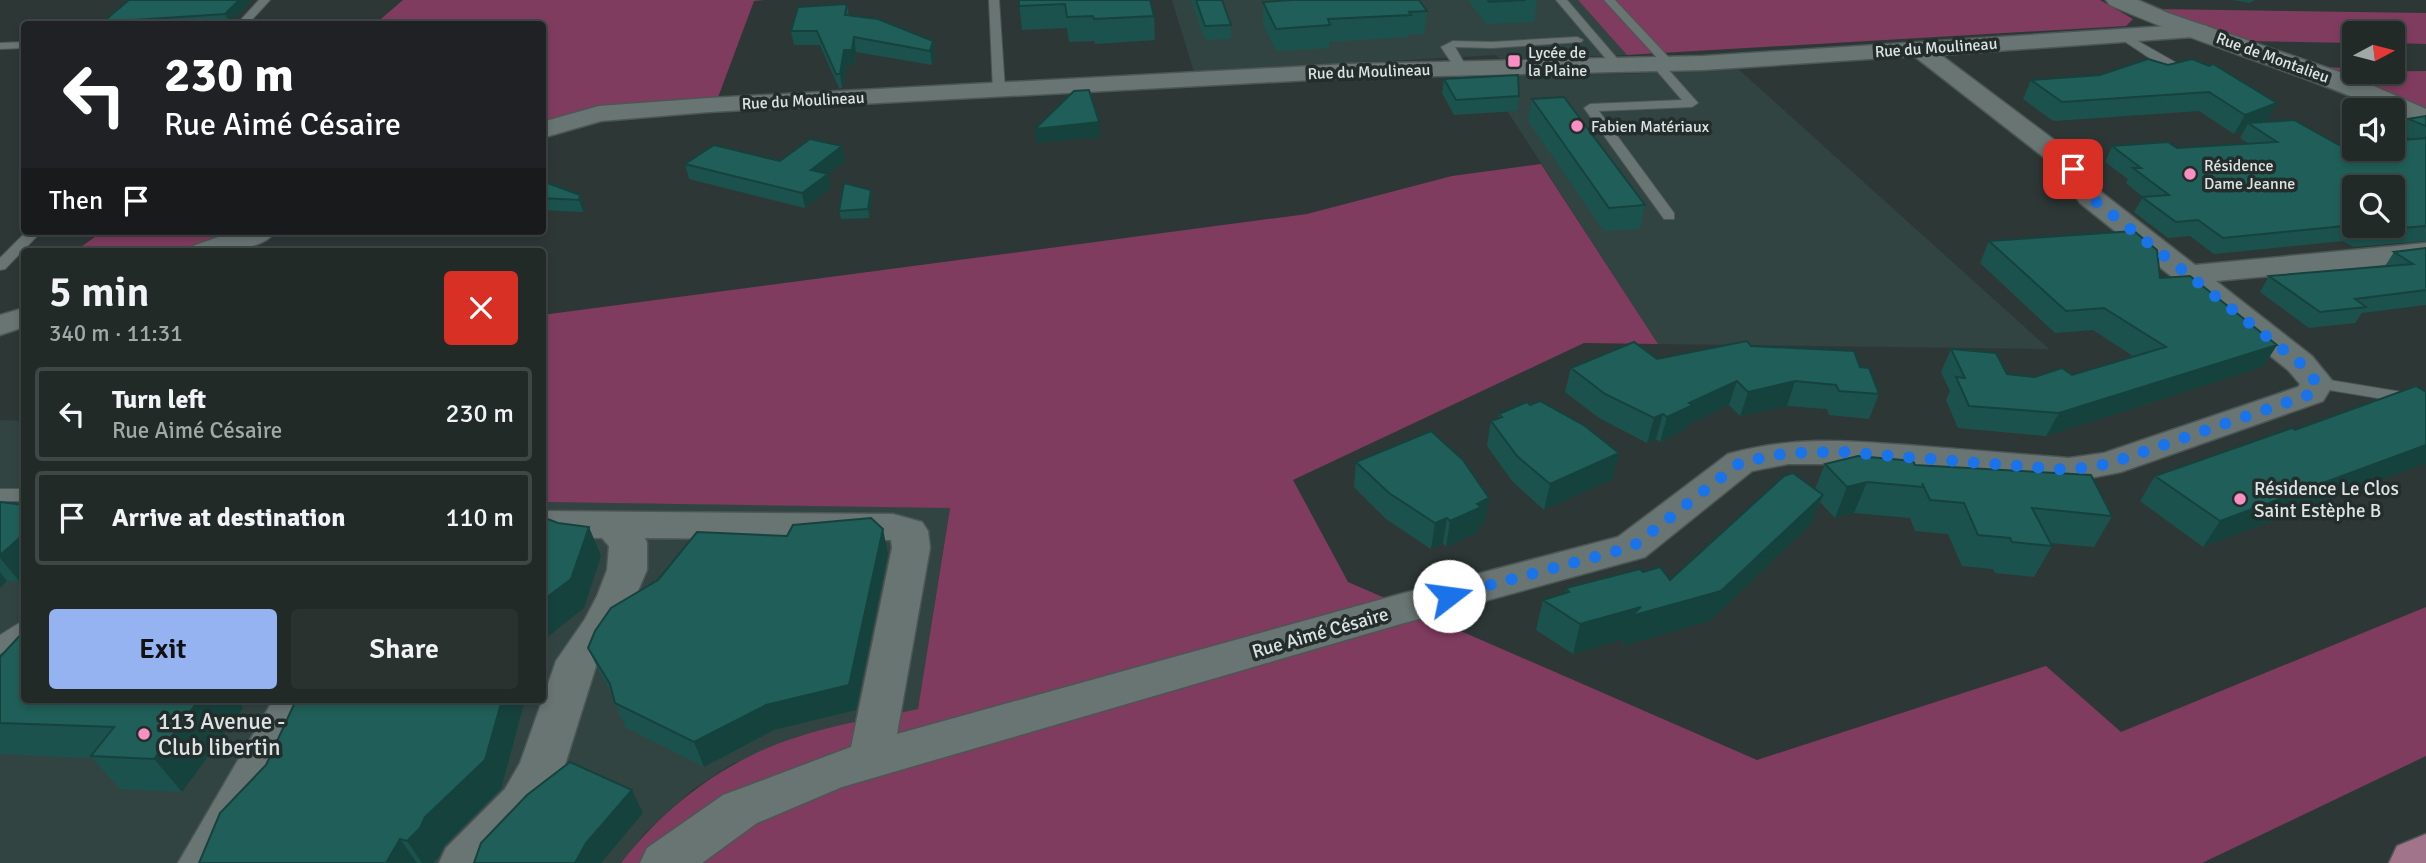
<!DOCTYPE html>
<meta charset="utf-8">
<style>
:root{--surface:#222a28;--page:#2a3230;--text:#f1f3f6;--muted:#a2a7a8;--line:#3f4645;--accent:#95b2f1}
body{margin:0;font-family:Signika,sans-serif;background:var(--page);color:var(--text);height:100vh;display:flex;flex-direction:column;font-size:26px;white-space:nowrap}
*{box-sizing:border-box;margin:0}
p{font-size:23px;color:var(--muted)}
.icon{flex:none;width:38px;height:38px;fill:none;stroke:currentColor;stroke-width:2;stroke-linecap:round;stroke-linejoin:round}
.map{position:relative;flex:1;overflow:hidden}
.details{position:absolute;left:21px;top:248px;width:525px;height:455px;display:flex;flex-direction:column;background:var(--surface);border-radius:7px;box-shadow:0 4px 10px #0003,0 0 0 2px var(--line)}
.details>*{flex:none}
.top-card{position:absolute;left:21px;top:21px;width:525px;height:214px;border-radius:7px;box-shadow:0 4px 10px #0003,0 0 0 2px var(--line);background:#202124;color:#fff;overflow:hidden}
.needle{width:46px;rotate:83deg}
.fabs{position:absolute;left:2342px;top:21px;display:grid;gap:14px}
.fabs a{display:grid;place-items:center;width:63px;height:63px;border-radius:7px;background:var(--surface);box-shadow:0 4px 10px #0003,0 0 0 2px var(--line);font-size:35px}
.pin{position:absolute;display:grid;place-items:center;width:60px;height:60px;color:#fff;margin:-30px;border-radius:14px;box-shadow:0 4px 10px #0006}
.me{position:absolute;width:77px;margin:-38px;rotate:75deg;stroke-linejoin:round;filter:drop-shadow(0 0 5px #0008)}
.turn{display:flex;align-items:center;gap:24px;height:147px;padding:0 28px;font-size:32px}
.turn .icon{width:91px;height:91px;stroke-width:2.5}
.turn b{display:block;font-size:49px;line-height:60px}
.then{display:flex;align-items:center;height:66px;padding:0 28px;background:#0003;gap:14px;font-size:26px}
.round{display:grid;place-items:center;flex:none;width:74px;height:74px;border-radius:7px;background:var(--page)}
.summary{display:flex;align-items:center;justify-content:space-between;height:119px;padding:0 28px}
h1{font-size:42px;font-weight:600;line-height:52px}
.action{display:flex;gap:14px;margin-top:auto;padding:14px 28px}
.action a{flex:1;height:80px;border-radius:7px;background:var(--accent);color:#111;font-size:28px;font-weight:600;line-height:80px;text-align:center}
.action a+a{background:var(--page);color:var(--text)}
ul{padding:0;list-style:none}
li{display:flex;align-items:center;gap:21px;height:94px;margin:0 14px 10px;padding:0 14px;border:4px solid var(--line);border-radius:7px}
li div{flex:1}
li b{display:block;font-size:26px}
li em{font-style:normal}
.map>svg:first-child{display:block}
.built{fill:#324442}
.green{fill:#803c5f}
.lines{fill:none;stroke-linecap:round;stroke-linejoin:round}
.lane-casing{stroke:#4d5655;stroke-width:2}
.street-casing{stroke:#4d5655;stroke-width:3}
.secondary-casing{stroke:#4d5655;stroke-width:3}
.primary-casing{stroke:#4d5655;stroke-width:3}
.lane{fill:#697573;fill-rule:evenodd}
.street{fill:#697573;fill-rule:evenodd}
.secondary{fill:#697573;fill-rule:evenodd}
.primary{fill:#a1748b;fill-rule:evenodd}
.wall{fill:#1c524d}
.shaded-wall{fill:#16423e}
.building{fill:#205f59;stroke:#16423e;stroke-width:2}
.route{stroke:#1a73e8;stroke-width:12;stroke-dasharray:0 21.6}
.poi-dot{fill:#fb8fc4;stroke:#232e2c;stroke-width:2.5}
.labels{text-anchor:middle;stroke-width:7;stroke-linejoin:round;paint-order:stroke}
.far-street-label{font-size:16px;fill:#dde3e2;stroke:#232e2c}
.far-poi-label{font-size:16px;fill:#dde3e2;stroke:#232e2c;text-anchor:start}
.poi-label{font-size:19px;fill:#dde3e2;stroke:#232e2c;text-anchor:start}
.street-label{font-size:19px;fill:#dde3e2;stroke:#232e2c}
.near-poi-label{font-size:23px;fill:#dde3e2;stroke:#232e2c;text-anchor:start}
</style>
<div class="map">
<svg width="2426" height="863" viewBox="0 0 2426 863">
<rect width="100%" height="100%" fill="#2d3836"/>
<path class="built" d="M1172 0H1578L1627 55 1500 59 1496 55 1194 72Z
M1737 68 2049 349 1658 344 1484 75 1628 74Z
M0 420 24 421V700H542L543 502 950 507 918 709 798 736 732 764 692 790 644 834 621 863H0Z"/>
<path class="green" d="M403 0H764L754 1 717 100 543 125 542 24H375Z
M1578 0H2100L2133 19 2126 26 1627 55Z
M2154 9 2426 13V44L2392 43V33H2354V43L2244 41Z
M2312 67 2354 68V72L2426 71V112Z
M1541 164 1658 344 1584 343 1293 480 1348 582 1757 760 2046 666 2121 732 2426 607V756L2202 863H621C667 804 726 760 797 737 836 724 878 718 918 709L950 508 543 502 542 315 1307 214 1452 176Z
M103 231H235L174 252H74Z"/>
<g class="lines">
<defs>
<path id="lane" d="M259 0H270L248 24H237Z
M989 0H999L1005 90 999 94 993 90Z
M1556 0H1567L1621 63V67H1613Z
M1604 0H1615L1673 62V66L1666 67 1698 103 1692 107 1599 111 1674 213V219H1664L1584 108 1590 104 1682 100 1651 64 1660 61Z
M2122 32 2196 74 2190 78 2166 69 2118 37 2116 35Z
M1577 37 1583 40 1581 42 1492 48 1455 47 1467 68 1461 72 1457 71 1441 47 1453 41 1492 42Z
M24 42V48L0 49V43Z
M27 231H42L5 269 0 270V258Z
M2317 378 2426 396V406L2311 387 2309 383Z
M0 489H24V501H0Z
M24 620V639L0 654V635Z"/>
<path id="street" d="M2199 24 2207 26 2210 31 2207 36 1941 55 2073 154 2101 192 2195 265 2426 243V261L2216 281 2312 356 2334 383 2323 401 2121 472 2069 482 1843 464H1788L1752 471 1645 557 1397 625 842 787 757 823 702 863H640L647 848 723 795 851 747 892 548 891 540 645 538 647 543V570L622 628 596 666 564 768 537 817 494 863H439L446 848 505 789 520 763 556 661 585 619 597 596 607 570 609 546 602 538 542 537V511L893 514 922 522 928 531 930 548 897 734 1397 595 1618 537 1728 454C1797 435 1850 441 1919 446 1969 450 2019 454 2069 458L2104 453 2298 387 2300 384 2288 370 2080 203 2055 166 1914 56 1703 70 1348 78 709 112 601 121 542 138V122L599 106 709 98 1348 64 1703 56Z
M235 231H276C261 253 212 252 188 252L193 246Z
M24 308V327L0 335V315Z
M273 700H318L228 863H178Z"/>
<path id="secondary" d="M2106 0H2138L2168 13 2351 76 2426 109V127L2392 114V110H2383C2294 70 2199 45 2110 5Z"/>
<path id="primary" d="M2426 834V863H2389L2397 846Z"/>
</defs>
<use href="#lane" class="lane-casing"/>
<use href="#street" class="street-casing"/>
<use href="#secondary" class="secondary-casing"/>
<use href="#primary" class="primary-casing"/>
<use href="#lane" class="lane"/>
<use href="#street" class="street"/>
<use href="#secondary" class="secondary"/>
<use href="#primary" class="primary"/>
</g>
<path class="wall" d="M252 0 230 23 213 24H105L103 22Z
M1019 0H1150L1154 16 1155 40 1095 44 1094 41 1069 42 1067 28 1022 30Z
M1191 0H1222L1231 25V39L1205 40Z
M1280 0H1419L1427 11 1424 34H1409V37L1329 42V48L1276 51 1263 24V2L1281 1Z
M1468 0H1537L1534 22 1486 24Z
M2233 0H2254L2250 3Z
M847 4 849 16 933 41 935 55 932 65 856 52 855 64 847 65 842 88H839L820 45H794L791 31Z
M2148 59 2277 103 2266 122 2339 145 2412 139 2399 134 2408 119 2426 116V241L2353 247 2343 241 2214 254 2190 236 2168 238 2134 212 2143 197 2126 183 2128 179 2105 162 2112 146 2177 148 2249 144 2240 138 2244 131 2234 134 2199 111 2053 121 2023 99 2031 80 2100 75Z
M1444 79 1519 96 1517 111 1454 115 1442 93Z
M1532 99 1645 205 1640 229 1604 231 1528 121Z
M780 161H845L828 174 831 188 805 208 689 179 685 164Z
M542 181 580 195 584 207 583 212 542 210Z
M871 190 872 198 869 218 841 219 839 211Z
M1989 241 2160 278 2277 345 2263 367 2046 436 1958 428 1946 400 1950 391 1941 372 1951 349 2007 374 2035 377 2072 375 2133 356 2093 330 2055 333 1980 263Z
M2426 248V305L2362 313 2355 323 2309 328 2260 292 2269 276 2385 266 2394 252Z
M1657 359 1860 367 1879 394 1869 419 1829 415 1827 409 1787 406 1740 416 1729 405 1687 425 1685 430 1660 442 1656 439 1647 443 1599 418 1565 392 1571 368Z
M2426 392V463L2203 547 2140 501 2155 476 2295 430Z
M1499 414 1613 479 1544 510 1512 481 1487 446 1491 421 1498 418Z
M1356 462 1489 498 1484 524 1478 527 1477 533 1446 547 1443 543 1431 549 1386 519 1354 487Z
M1825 464 1915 465 2112 516 2094 547 2050 543 2052 546 2034 577 1995 573 1993 569 1962 566 1948 534 1915 531 1910 518 1854 513 1835 518 1820 502 1811 524 1710 621 1622 646 1624 639 1573 654 1536 630 1543 600 1565 593 1566 588 1643 572 1670 580 1815 489Z
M0 502 24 505V578L20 582 7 581 0 588Z
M888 554 856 710 774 730 704 767 626 728 615 703 613 695 600 673 588 648Z
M0 657 24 700H237L243 708 182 792 120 789 92 758 0 754Z
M296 700H536V701L524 704 501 789 444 846 439 856 433 863H199L266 765Z"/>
<path class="shaded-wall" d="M239 0H252L230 23 225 14Z
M854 37 856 52 855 64 847 65 842 88 840 74 844 50Z
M933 41 935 55 932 65 930 51Z
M2277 103 2266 122 2248 123 2244 131 2234 134 2245 115Z
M1099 122 1100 137 1037 143 1035 129Z
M842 146 845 161 828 174 831 188 805 208 802 193 811 170Z
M871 190 872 198 869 218 868 209Z
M580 195 584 207 583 212 579 200Z
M472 231H511L474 235Z
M2277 345 2263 367 2046 436 2059 413Z
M1737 381 1729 405 1687 425 1685 430 1660 442 1667 417 1689 403Z
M1795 381 1787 406 1740 416 1748 392Z
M1663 414 1656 439 1647 443 1654 418Z
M2426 445V463L2203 547 2220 521Z
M1619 453 1613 479 1544 510 1550 484Z
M1867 482 1854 513 1835 518 1847 487Z
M1823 495 1811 524 1710 621 1622 646 1624 639 1573 654 1580 624 1641 607Z
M1489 498 1484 524 1478 527 1477 533 1446 547 1450 521 1477 504Z
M1447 518 1443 543 1431 549 1435 523Z
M589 527 601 556 584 608 545 639 542 657V601Z
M883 529 888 554 856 710 774 730 704 767 694 742Z
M24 534V578L20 582 0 558V555Z
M0 572 7 581 0 588Z
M199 700H237L243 708 182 792 154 759Z
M502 700H536V701L524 704 501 789 444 846 439 856 433 863H422L407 841 425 817Z
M632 790 643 813 601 863H575L586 843Z
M400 839 417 863H386Z"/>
<path class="building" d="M129 0H239L225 14 103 22Z
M1019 0H1150L1154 16 1094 19 1093 16 1067 17 1065 4 1019 6Z
M1196 0H1222L1231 25 1205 26Z
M1292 0H1419L1427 11 1409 12 1411 15 1328 19 1330 25 1276 29 1263 2Z
M1488 0H1526L1489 2Z
M847 4 845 15 878 19 933 41 930 51 854 37 852 50H844L840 74H836L817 31H791L798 7Z
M2148 59 2168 65 2192 59 2209 66 2213 64 2277 103 2245 115 2209 92 2062 102 2031 80 2100 75Z
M1518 75 1519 96 1456 100 1444 79Z
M1089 90 1099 122 1035 129 1074 91Z
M1564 97 1645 205 1609 208 1532 99Z
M2426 116V126L2408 119Z
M2294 120 2339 145 2354 144V149H2392V141L2426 138V226L2363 231 2355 226H2392V187H2354V225L2223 238 2198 220 2176 222 2142 197 2169 195 2133 168H2141L2112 146 2168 142 2177 148 2277 142 2248 123Z
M810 139 842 146 811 170 828 174 802 193 685 164 714 145 780 161Z
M542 181 580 195 579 200 542 198Z
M844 183 871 190 868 209 839 211Z
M2134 231 2157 250 2160 278 2190 276 2277 345 2059 413 1969 406 1956 377 1965 378 1951 349 1996 353 2007 374 2035 377 2062 368 2072 375 2166 347 2104 308 2066 311 1989 241Z
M2426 248V290L2355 299 2366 307 2320 312 2269 276 2413 264 2394 252Z
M1747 341 1751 346 1854 351 1860 367 1869 368 1879 394 1839 391 1836 385 1795 381 1748 392 1737 381 1689 403 1693 405 1667 417 1663 414 1654 418 1605 394 1571 368 1634 342 1657 359Z
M2416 386 2426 392V445L2220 521 2155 476 2292 428 2295 430Z
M1540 401 1585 426 1619 453 1550 484 1517 456 1491 421 1502 417 1499 414 1527 402 1530 405Z
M1431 431 1463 460 1489 498 1477 504 1481 507 1450 521 1447 518 1435 523 1389 493 1356 462Z
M1858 456 1913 461 1915 465 2091 475 2112 516 2032 508 2052 546 2012 542 2010 538 1978 535 1964 503 1930 500 1922 483 1924 487 1867 482 1847 487 1825 464Z
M1793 473 1823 495 1721 591 1631 616 1641 607 1580 624 1543 600 1569 592 1566 588 1640 569 1643 572 1660 567 1670 580 1784 476Z
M0 502 24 505V534L0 555Z
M542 517 558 523 589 527 571 579 542 601Z
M871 518 883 529 849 685 766 705 694 742 615 703 610 684 588 648 595 631 611 608 658 580 697 532 787 536 793 525Z
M24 631V700H199L154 759 91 756 114 727 0 723V657Z
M296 700H502L485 760 425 817 420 828 407 841 400 839 386 863H199L220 813 266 765Z
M570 762 632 790 586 843 575 863H474L481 843 527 795Z"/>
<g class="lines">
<path class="route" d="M1449 596 1632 547 1741 462 1788 453 1843 452 2069 470 2108 464 2311 394 2317 383 2300 363 2090 197 2073 169"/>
</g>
<g class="poi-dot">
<rect x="1507" y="54" width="14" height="14" rx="3.5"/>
<circle cx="1577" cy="126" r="7"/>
<circle cx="2190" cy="174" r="7"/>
<circle cx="2240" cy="499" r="7"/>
<circle cx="144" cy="734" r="7"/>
</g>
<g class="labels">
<g class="far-street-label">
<text transform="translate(1936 47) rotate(-4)" y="6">Rue du Moulineau</text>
<text transform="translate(2273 57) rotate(20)" y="6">Rue de Montalieu</text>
<text transform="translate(1369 71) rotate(-2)" y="6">Rue du Moulineau</text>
<text transform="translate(803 100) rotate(-3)" y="6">Rue du Moulineau</text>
</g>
<g class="far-poi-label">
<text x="1528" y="58">Lycée de<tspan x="1528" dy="18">la Plaine</tspan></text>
<text x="1591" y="132">Fabien Matériaux</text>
<text x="2204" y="171">Résidence<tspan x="2204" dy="18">Dame Jeanne</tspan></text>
</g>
<g class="poi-label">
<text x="2254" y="495">Résidence Le Clos<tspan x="2254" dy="22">Saint Estèphe B</tspan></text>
</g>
<g class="street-label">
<text transform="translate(1320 632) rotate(-16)" y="7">Rue Aimé Césaire</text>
</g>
<g class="near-poi-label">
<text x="158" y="729">113 Avenue -<tspan x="158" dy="26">Club libertin</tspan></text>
</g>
</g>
</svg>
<div class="fabs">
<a><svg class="needle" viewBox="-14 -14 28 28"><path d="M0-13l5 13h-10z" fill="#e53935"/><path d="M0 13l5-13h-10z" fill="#a2a7a8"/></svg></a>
<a><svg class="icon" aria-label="sound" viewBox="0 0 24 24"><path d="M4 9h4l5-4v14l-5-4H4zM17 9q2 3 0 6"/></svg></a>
<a><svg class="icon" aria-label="search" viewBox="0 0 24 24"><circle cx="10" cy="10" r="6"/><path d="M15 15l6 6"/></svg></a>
</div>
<div class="pin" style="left:2073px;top:169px;background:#d93025"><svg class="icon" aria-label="arrive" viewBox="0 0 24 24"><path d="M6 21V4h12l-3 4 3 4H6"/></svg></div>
<svg class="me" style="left:1449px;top:596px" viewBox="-20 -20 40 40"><circle r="19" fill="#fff"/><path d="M0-13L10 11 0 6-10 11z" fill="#1a73e8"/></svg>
<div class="top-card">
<div class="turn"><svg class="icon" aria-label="left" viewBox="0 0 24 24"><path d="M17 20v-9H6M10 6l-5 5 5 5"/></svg><div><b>230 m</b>Rue Aimé Césaire</div></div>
<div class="then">Then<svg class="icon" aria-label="arrive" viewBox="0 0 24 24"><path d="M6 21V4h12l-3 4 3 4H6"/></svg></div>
</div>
<section class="details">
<div class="summary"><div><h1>5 min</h1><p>340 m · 11:31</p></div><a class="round" style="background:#d93025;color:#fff"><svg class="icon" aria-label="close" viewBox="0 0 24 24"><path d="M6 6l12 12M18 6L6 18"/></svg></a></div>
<ul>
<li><svg class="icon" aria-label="left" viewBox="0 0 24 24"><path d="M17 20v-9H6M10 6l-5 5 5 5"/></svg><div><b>Turn left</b><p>Rue Aimé Césaire</p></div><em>230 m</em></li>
<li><svg class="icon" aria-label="arrive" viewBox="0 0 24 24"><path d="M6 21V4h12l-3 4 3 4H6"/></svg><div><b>Arrive at destination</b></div><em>110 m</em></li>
</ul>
<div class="action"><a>Exit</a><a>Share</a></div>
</section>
</div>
